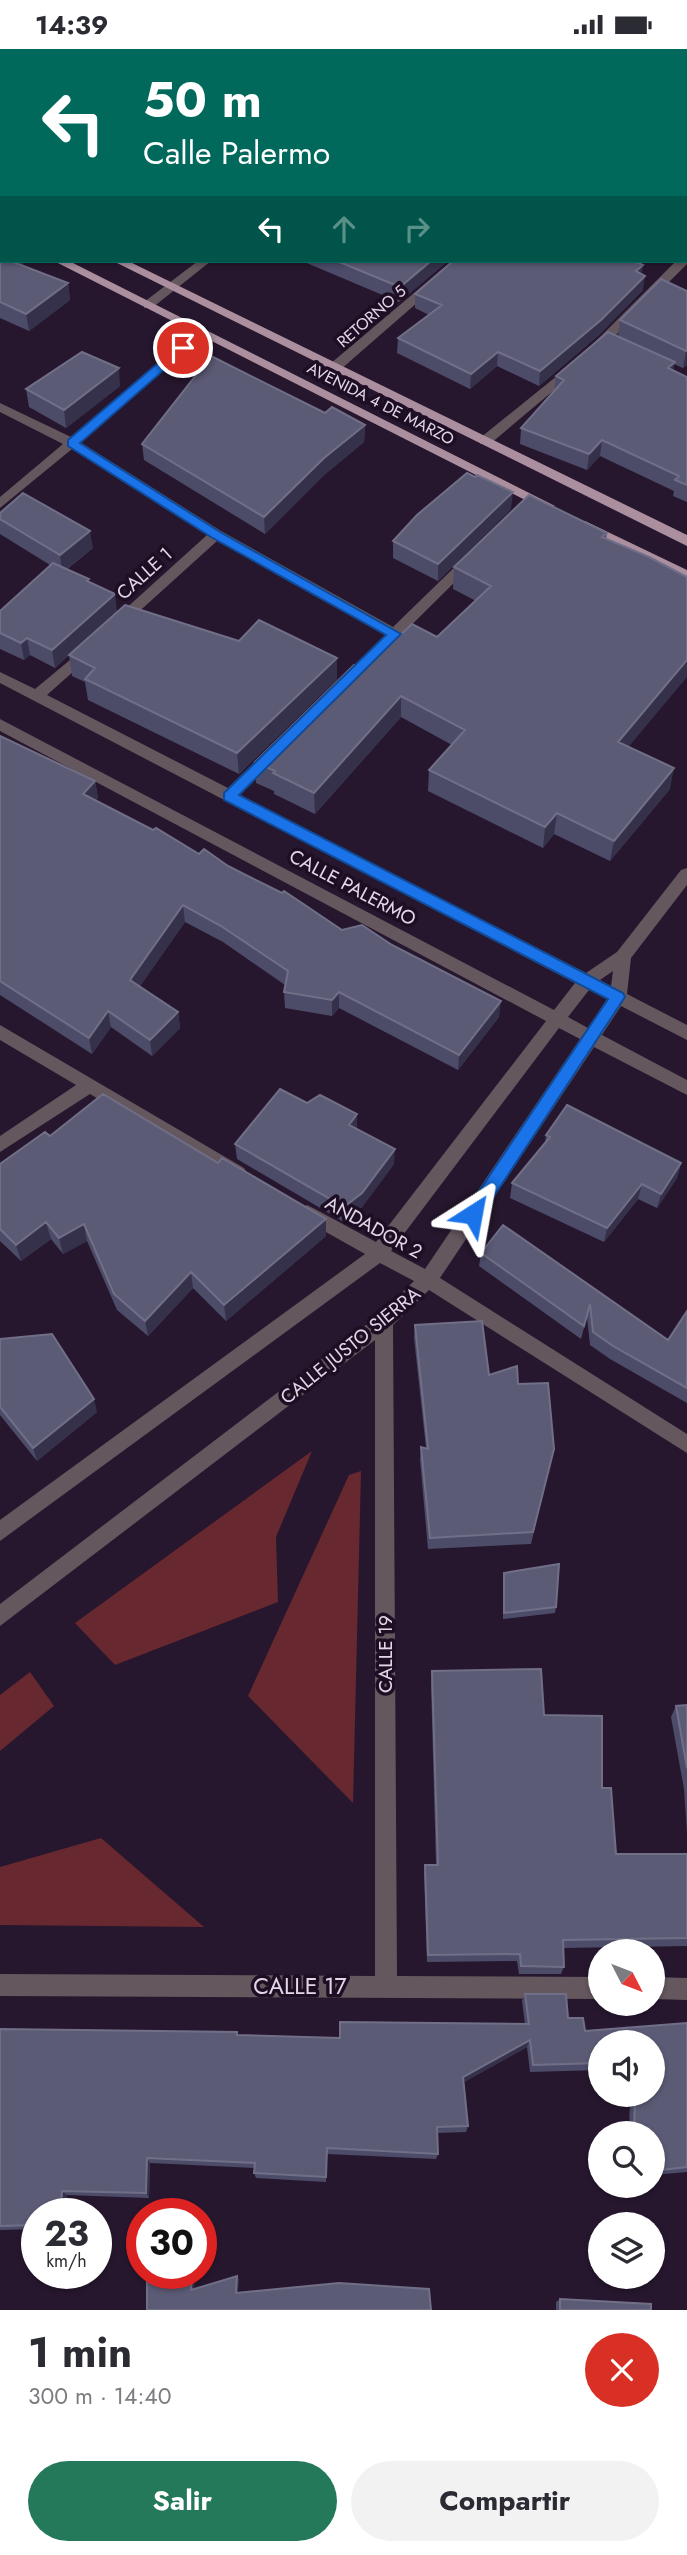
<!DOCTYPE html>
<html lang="es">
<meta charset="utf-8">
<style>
:root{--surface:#fff;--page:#f2f2f3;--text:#2b2b33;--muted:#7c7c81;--accent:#237959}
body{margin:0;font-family:Jost,sans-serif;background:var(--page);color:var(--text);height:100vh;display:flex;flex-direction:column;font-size:26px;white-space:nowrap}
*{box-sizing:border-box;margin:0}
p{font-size:23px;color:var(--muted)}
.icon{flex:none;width:38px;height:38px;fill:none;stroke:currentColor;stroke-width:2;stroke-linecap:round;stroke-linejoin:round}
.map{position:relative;height:2261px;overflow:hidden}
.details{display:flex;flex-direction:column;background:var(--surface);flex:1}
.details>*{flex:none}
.hud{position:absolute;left:0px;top:0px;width:688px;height:214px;box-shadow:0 2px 5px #0004;background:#00695c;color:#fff;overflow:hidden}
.needle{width:46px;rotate:132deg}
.buttons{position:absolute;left:588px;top:1890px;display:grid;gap:14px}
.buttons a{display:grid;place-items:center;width:77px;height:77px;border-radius:50%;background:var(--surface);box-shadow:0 2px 5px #0004;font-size:35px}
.speed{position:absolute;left:21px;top:2149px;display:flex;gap:14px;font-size:35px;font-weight:700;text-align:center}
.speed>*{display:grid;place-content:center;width:91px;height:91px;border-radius:50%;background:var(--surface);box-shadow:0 2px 5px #0004;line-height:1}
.speed small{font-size:18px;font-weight:400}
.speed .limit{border:10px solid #d22;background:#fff;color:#111}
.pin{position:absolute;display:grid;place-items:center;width:60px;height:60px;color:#fff;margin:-30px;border:4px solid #fff;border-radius:50%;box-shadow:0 2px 7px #0007}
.me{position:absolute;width:77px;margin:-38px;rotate:34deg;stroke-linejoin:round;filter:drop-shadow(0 0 5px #0008)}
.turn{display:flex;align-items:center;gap:24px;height:147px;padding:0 28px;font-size:32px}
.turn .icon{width:91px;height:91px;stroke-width:2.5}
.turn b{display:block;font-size:49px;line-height:60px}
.lanes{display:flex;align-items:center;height:66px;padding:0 28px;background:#0003;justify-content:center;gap:35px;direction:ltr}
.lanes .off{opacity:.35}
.round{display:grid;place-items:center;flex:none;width:74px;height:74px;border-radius:37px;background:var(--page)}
.overview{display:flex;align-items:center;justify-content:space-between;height:119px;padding:0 28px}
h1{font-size:42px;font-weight:700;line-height:52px}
.primary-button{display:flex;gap:14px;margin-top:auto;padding:14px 28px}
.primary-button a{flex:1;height:80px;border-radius:42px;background:var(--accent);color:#fff;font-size:28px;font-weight:700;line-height:80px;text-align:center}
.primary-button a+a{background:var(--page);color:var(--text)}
.status{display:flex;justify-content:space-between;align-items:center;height:49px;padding:0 35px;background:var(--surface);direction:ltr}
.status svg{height:19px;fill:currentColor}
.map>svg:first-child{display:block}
.green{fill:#682830}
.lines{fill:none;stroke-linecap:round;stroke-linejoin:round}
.minor{fill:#65575e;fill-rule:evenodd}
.major{fill:#ac8f9f;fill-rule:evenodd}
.wall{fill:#4c4c69}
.shaded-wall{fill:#36314b}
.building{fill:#5c5b76;stroke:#716f88;stroke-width:2}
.route{fill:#1a73e8;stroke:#114b97;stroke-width:2}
.labels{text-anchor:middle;stroke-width:7;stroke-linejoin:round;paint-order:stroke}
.far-street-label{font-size:16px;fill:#e1d7e7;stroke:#1d0e24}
.street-label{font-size:19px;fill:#e1d7e7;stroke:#1d0e24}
.near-street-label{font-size:23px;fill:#e1d7e7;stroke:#1d0e24}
</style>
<div class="status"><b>14:39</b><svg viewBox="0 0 49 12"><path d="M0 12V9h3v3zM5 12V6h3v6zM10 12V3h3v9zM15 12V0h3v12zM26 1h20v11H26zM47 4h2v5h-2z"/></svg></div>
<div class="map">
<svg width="687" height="2261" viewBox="0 0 687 2261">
<rect width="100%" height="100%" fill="#26172e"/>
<path class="green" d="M100 0H392L396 2H97Z
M312 1402 276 1488 278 1553 115 1616 75 1574Z
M361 1422 353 1754 248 1647 349 1426Z
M30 1623 54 1657 0 1702V1646Z
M101 1789 204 1878 0 1876V1818Z"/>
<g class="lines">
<path class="minor" d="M471 0H482L470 2Z
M517 0H530L531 2H518Z
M686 67H687V73H686Z
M686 189H687V197H686Z
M687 209V215L599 303H591V297L676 212Z
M198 212H211L152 259H144V253Z
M452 212H465L340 321H330V315Z
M202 279 208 283 206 286 80 393 221 482 393 578 464 509H474L476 512 349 638 344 639 337 634 385 586 217 492 122 578H112V572L207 486 72 400 0 459V448L63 395 0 363V354L71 388Z
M573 314 579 318 578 321 490 395H480V389Z
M88 596 95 601 93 605 47 646 228 739 267 701H277L280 705 277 709 240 746 586 924 617 903 681 821 687 819V836L631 909 627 945 687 976V991L621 957 602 986 687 1031V1046L594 998 440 1229 687 1385V1404L429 1241 393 1276 397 1927 600 1928V1950L0 1947V1925L375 1927V1291L0 1577V1555L378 1267 414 1232 380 1214 0 1492V1471L365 1205 301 1169 298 1164 301 1159 307 1156 313 1159 376 1193 546 972 0 682V670L554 961 575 934 0 634V623L35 640ZM613 922 611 937 600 931ZM589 941 607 950 588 979 568 968ZM559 979 580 990 425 1220 391 1202Z
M0 976 244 1119 247 1124 244 1129H232L90 1045 0 1103V1087L76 1036 0 991Z
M653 1928 687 1929V1951L653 1950Z"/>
<path class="major" d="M2 0H15L2 4Z
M0 150H2V158H0Z
M0 178 2 179V187L0 186Z
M54 212H69L555 457 548 461 543 460Z
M113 212H128L687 486V497Z
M585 472 687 521V532L580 479 578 476Z"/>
</g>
<path class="wall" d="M570 0H687V60H686V2H570Z
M0 185 2 212 23 217 68 234 70 251 29 282 0 269Z
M302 212H448L399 253Z
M642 225 643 241 599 286 539 337 497 317 470 340 397 304 398 289 429 266 415 259V245Z
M687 242V316L683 319 674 315 673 321 687 328V453L673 447 674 442 600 407 587 421 520 395 521 379 554 342 556 327 618 287 620 271Z
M120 337 66 379 29 358 26 340Z
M325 364 365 376 364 393 324 426 265 485 144 411 142 395Z
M475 428 511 460 438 532 393 509V492Z
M0 464 93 499 67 520 90 533 117 562 337 630 239 725 88 651 85 633 72 627 69 606 55 619 30 606 24 611 0 600V562L50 516 0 485Z
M607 484 606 490 628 698 670 740 610 812 554 785 543 799 428 742 429 721 452 696 401 668 315 765 274 745V742L256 734 255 713 363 621 437 588 476 552 453 540 454 518Z
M0 687 95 732 98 749 96 751 199 805 228 817 499 968 458 1021 339 959 332 967 285 959 284 943 285 936 223 893 185 873 140 937 178 963 180 979 152 1007 111 978 92 1005 0 946Z
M357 1080 394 1115 362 1158 344 1173 237 1110 235 1095Z
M546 1086 681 1114 677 1129 657 1159 638 1150 604 1193 510 1149 512 1134 545 1094Z
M50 1087 218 1114 326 1170V1187L226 1272 193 1239 148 1287 117 1261 87 1192 63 1205 51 1190 21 1212 0 1192V1115Z
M481 1204 668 1291 687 1262V1354L610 1310 590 1296 587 1268 581 1290 479 1217Z
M415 1276 489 1326 518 1335 551 1412 531 1495 428 1500 420 1411 421 1398 426 1399 414 1289Z
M0 1290 97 1363 37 1412 0 1366Z
M504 1524 556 1558 555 1564 503 1570V1530Z
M432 1622 544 1666 602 1739 616 1805H687V1897L563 1899 564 1918 561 1925H519L517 1912 427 1913 424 1825 425 1816H436L431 1634Z
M687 1656V1784L684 1740 671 1668 676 1657Z
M525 1945 568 1969 585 1982 687 1974V2123L653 2126V2084H629L630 2046H653V1993H600V2021L530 2023 527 1998 464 2033 468 2077 466 2083 437 2084 438 2105 436 2110 327 2105 326 2133 256 2129 254 2124 255 2119 150 2114 149 2149 67 2146 66 2165H37V2180L0 2181V1980L237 1983 238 1986 340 1989 525 1975 522 1952Z
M560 2250 651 2261H556V2253Z"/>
<path class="shaded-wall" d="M2 186V205L0 206V187Z
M15 212H23L24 223 13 213Z
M431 212H448L399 253 400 238Z
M643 216 641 231 645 227 643 241 599 286 539 337 540 322Z
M68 234 70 251 29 282 26 265Z
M687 301V316L683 319 686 302Z
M498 303 497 317 470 340 471 325Z
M675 313 672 329 668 319Z
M119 319 120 337 66 379 64 361Z
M365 376 364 393 324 426 265 485 264 468 324 409Z
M602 391 600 407 587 421 589 405Z
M513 443 511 460 438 532V515Z
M90 482 93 499 62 523 60 506Z
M115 545 117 563 55 619 52 601Z
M27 589 30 606 24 611 21 594Z
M337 609V630L239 725 237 704Z
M687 611V628L615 714 618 693Z
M401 647V668L315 765 314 744Z
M674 719 670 740 610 812 614 792Z
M95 732 98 749 86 762 83 745Z
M557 764 554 785 543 799 545 778Z
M183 856 185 873 133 947 130 931Z
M339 943V959L332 967V951Z
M501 952 499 968 458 1021 459 1006Z
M108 962 111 978 92 1005 89 989Z
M178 963 180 979 152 1007 150 991Z
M357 1065V1080L349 1076Z
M395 1100 394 1115 362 1158 344 1173V1158Z
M681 1114 677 1129 657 1159 661 1145Z
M642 1135 638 1150 604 1193 607 1179Z
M326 1170V1187L226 1272 224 1256Z
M46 1173 51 1190 21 1212 16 1196Z
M84 1175 87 1192 63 1205 59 1189Z
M191 1223 193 1239 148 1287 145 1272Z
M94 1350 97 1363 37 1412 33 1399Z
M530 1991 527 1998 461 2035 463 2028Z
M147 2109 150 2114 149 2149 146 2144Z
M62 2142 67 2146 66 2165H61Z
M192 2224H195L194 2244 191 2241Z
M237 2227 239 2230 238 2247 236 2244Z"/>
<path class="building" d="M586 0H687V42H686V2H591Z
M0 197 2 198V212H15L13 213 68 234 26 265 0 253Z
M337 212H431L400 238Z
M453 212H634L643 216 636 222 645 227 601 271 540 322 498 303 471 325 398 289 442 256 415 245Z
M661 230 687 242V301L686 302 620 271Z
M608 283 675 313 668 319 687 328V436L675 431 679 427 602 391 589 405 521 379 564 331 556 327Z
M82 303 119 319 64 361 26 340Z
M211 307 325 364 332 358 365 376 324 409 264 468 142 395Z
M467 424 475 428 477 426 513 443 438 515 393 492 417 466Z
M23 444 90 482 60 506 0 470V464Z
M529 446 607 484 602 488 649 508 687 528V611L618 693 674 719 614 792 557 764 545 778 429 721 465 681 401 647 314 744 273 724 275 722 255 713 354 616 363 621 412 575 437 588 491 537 454 518Z
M53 514 89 530 87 532 115 545 52 601 27 589 21 594 0 584V562Z
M125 556 239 592 259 571 337 609 237 704 85 630 95 619 69 606Z
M0 687 95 732 83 745 153 781 156 779 199 805 204 800 228 817 282 844 284 842 342 881 362 876 392 896 501 952 459 1006 339 943 332 951 284 943 288 922 221 877 183 856 130 931 178 963 150 991 108 962 89 989 0 932Z
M280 1040 307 1054 320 1046 357 1065 349 1076 395 1100 362 1144 344 1158 235 1095Z
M103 1045 218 1114 222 1109 326 1170 224 1256 191 1223 145 1272 114 1245 84 1175 59 1189 46 1173 16 1196 0 1180V1115L45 1083 50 1087Z
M567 1056 681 1114 661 1145 642 1135 607 1179 512 1134 550 1088 546 1086Z
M503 1176 668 1291 687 1262V1339L613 1297 593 1283 590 1255 584 1277 481 1204Z
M482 1272 489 1326 517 1317 518 1335 548 1334 554 1400 533 1483 430 1489 421 1398 428 1400 415 1276Z
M52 1285 94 1350 33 1399 0 1358V1290Z
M559 1515 556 1558 504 1564V1524Z
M541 1620 544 1666 602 1667V1739H611L616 1805H687V1889L563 1891 564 1918 521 1917 520 1905 428 1906 425 1816H438L432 1622Z
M687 1656V1719L676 1657Z
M525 1945H566L568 1969H583L585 1982 687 1974V2118L653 2122V2084H634L635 2046H653V1993H600V2014L533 2016 530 1991 463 2028 468 2077 437 2078 438 2105 327 2099 326 2128 254 2124 255 2114 147 2109 146 2144 62 2142 61 2165H37V2176L0 2177V1980L237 1983V1986L340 1989V1973L529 1975Z
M147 2224H192L191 2241 237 2227 236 2244 339 2234 429 2240 431 2261H147Z
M560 2250 651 2255V2261H560Z"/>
<path class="route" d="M179 296 189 299 80 394 220 483 401 585 239 746 623 944 625 948 479 1170 473 1172 465 1165 467 1160 608 950 224 751V744L386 586 211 488 68 397V391Z"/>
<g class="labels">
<g class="far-street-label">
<text transform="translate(371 267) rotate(-41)" y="6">RETORNO 5</text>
<text transform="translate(381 354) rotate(27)" y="6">AVENIDA 4 DE MARZO</text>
</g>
<g class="street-label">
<text transform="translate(144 524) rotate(-42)" y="7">CALLE 1</text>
<text transform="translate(353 838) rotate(28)" y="7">CALLE PALERMO</text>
<text transform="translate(374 1178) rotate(29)" y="7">ANDADOR 2</text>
<text transform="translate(350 1296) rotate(-39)" y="7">CALLE JUSTO SIERRA</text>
<text transform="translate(385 1605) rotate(-90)" y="7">CALLE 19</text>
</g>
<g class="near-street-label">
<text x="300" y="1945">CALLE 17</text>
</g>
</g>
</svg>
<div class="buttons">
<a><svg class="needle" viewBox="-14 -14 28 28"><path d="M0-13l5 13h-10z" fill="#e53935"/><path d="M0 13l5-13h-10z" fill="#7c7c81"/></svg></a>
<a><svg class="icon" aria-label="sound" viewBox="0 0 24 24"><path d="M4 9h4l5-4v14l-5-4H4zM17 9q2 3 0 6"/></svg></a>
<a><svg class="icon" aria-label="search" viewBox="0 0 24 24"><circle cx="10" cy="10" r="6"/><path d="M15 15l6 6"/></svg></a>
<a><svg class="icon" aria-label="layers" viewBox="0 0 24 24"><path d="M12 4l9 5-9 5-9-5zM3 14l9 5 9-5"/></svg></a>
</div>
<div class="speed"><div>23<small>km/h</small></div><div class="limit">30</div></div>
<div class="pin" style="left:183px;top:299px;background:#d93025"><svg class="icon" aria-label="arrive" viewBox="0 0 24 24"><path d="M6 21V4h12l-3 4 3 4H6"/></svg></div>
<svg class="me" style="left:473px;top:1165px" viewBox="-20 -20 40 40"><path d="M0-17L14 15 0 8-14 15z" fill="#1a73e8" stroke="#fff" stroke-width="4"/></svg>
<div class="hud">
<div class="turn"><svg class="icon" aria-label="left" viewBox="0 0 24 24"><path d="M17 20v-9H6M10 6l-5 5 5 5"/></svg><div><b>50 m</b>Calle Palermo</div></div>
<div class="lanes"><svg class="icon" aria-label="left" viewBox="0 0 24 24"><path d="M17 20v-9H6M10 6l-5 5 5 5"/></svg><svg class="icon off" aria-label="ahead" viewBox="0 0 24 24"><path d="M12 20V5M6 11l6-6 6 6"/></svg><svg class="icon off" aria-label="right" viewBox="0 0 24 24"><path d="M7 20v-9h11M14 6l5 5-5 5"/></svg></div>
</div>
</div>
<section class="details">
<div class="overview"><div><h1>1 min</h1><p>300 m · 14:40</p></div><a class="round" style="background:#d93025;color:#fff"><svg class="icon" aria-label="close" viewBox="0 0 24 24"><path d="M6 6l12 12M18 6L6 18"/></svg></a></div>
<div class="primary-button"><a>Salir</a><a>Compartir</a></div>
</section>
